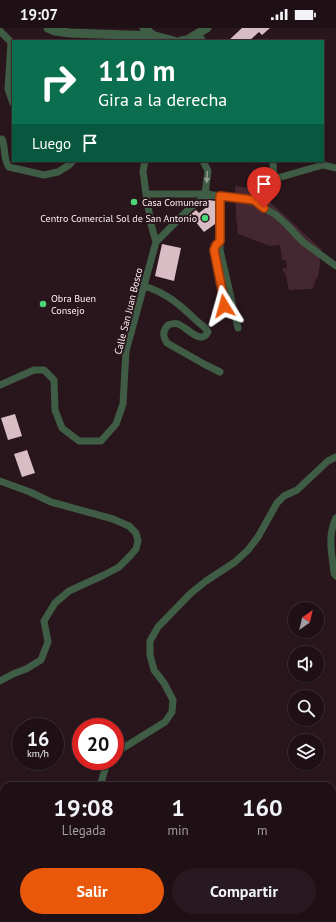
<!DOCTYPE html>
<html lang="es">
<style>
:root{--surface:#1f1016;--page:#27191f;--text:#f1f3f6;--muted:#a19da1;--line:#3c3035;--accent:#ea580c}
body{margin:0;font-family:"PT Sans",sans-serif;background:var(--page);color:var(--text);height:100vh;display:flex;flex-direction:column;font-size:15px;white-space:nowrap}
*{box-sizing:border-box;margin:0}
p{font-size:13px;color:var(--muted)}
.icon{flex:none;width:22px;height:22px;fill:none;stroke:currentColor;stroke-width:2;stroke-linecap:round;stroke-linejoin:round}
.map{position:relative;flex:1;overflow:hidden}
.details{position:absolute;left:0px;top:754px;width:336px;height:140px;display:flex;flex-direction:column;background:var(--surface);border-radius:12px 12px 0 0;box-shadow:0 1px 3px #0004,0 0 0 1px var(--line)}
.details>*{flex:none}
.hud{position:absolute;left:12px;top:12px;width:312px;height:122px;border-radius:0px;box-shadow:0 1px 3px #0004,0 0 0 1px var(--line);background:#0b6e4f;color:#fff;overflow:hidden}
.needle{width:26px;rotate:34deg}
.controls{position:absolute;left:288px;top:574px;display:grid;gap:8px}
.controls a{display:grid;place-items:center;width:36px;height:36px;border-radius:50%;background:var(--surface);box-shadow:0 1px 3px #0004,0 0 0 1px var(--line);font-size:20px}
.speed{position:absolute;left:12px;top:690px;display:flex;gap:8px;font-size:20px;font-weight:700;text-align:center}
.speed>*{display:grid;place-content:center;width:52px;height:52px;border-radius:50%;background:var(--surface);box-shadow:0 1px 3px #0004,0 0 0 1px var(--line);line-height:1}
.speed small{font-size:10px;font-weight:400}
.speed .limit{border:6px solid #d22;background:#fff;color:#111}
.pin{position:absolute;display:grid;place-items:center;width:34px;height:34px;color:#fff;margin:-41px -17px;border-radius:50% 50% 50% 0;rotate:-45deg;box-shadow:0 0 4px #0007}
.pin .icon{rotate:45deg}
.me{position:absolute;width:44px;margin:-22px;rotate:352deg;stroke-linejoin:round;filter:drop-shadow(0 0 3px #0008)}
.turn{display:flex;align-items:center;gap:14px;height:84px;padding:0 20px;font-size:18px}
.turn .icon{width:52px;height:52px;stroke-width:2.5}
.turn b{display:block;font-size:28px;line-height:34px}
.then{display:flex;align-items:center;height:38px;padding:0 20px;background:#0003;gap:8px;font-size:15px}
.eta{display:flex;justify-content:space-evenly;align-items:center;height:68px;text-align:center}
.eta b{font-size:24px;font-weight:700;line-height:28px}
.primary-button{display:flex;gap:8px;margin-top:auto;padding:8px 20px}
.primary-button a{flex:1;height:46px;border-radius:24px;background:var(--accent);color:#fff;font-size:16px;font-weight:700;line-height:46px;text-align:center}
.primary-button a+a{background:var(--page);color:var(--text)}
.status{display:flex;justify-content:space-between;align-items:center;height:28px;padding:0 20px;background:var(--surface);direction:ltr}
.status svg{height:11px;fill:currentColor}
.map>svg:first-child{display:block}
.green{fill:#442731}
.building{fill:#d9bdc5}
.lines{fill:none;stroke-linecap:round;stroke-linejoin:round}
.service{stroke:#3f5c45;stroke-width:3.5}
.minor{stroke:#3f5c45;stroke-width:7}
.tertiary{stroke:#3f5c45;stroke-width:9}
.oneway{fill:#949e93}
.route-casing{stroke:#983908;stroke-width:10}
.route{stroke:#ea580c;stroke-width:7}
.poi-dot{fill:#4bd677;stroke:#29161d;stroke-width:1.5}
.labels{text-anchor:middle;stroke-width:4;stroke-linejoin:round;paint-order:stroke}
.poi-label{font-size:10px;fill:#fdeff3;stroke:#29161d;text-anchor:start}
.street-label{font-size:10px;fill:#fdeff3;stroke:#29161d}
</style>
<div class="status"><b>19:07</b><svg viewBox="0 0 49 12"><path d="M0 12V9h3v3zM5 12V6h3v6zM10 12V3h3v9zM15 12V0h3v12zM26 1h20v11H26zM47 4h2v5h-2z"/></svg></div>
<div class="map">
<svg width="336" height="894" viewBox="0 0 336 894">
<rect width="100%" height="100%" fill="#29161d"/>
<path class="green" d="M235 158 256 161 322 222 319 226 320 236 318 249 315 253 314 258 311 261 289 262 286 248 282 240H287L286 232H282L280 217 270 218 238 206 236 188Z"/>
<path class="building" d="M242 0H270L262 7 259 4 249 13H228Z
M209 172 215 173V196L204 204 190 187 196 182 199 185 208 178 205 175Z
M162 216 181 220 174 253 155 248Z
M15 386 22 408 8 412 1 390Z
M27 422 35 445 22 449 14 426Z"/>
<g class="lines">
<path class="service" d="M216 290 224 278V272L214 221 216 217 220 214"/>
<path class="minor" d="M143 0 148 2 155 8
M0 3 11 14 8 61 13 75
M197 6 203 13
M0 111H2C6 120 3 132 9 139L44 147 58 144 69 137 73 133
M145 133 143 143 146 166 151 196 156 214
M203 133 208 143 205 166
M273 150 281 149 323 137 336 140
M146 166H205L254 172 264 180 276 187 287 197 303 214 336 238
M220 168V222L238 300
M254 172C261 169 271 157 273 150 274 144 273 138 273 133
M156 214 189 181 209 166
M144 258C167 265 180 277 197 293 201 297 206 299 208 304 201 318 187 299 178 296 175 295 171 296 168 297 163 303 162 307 167 315L204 336 220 344
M0 357 34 342H44L54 352 55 382 62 400 79 413H101L116 396 123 376 126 323 156 214
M0 453 30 464 51 474 113 491 129 498 136 505 138 513 136 521 130 528 119 539 104 547 69 563 55 575 44 593 48 614 41 632 26 641 13 646 0 653
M336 490C327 508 332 525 334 545L336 548
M115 725 165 694 172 684 173 672 164 655 154 642 150 627V613L158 599 191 565 206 553 235 534 248 522 258 509 277 475 284 468 297 462 328 433 336 429
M100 758 106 738 109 733
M0 809 4 819
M0 845 4 831
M124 890 125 894"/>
<path class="tertiary" d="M48 0 55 3 70 5 155 8 174 13
M181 13 187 12 207 0"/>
</g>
<defs><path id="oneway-solid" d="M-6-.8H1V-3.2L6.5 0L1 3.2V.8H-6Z"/></defs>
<use class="oneway" href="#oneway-solid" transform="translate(207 149) rotate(94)"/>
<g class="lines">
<defs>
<path id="route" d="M224 278V272L214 222 216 217 220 213V168L254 172 264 180"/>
</defs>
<use href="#route" class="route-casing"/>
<use href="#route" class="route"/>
</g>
<g class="poi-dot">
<circle cx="134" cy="174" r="4"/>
<circle cx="205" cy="190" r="4"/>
<circle cx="43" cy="276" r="4"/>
</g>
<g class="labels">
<g class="poi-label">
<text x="142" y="178">Casa Comunera</text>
<text x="197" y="194" text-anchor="end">Centro Comercial Sol de San Antonio</text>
<text x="51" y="274">Obra Buen<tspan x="51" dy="12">Consejo</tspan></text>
</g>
<g class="street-label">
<text transform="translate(128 283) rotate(-76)" y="4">Calle San Juan Bosco</text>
</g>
</g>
</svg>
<div class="controls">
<a><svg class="needle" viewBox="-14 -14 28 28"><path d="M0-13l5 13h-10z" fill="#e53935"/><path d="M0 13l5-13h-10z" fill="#a19da1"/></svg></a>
<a><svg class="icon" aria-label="sound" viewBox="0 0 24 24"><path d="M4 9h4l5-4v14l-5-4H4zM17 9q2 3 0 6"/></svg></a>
<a><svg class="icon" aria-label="search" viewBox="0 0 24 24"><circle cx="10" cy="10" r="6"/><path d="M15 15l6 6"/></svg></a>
<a><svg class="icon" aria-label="layers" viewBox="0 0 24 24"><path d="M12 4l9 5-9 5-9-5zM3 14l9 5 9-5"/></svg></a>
</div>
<div class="speed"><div>16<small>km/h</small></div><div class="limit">20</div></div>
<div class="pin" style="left:264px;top:180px;background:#d93025"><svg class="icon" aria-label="arrive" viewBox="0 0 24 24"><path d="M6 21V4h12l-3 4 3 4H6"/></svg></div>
<svg class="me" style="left:224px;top:278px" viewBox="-20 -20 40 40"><path d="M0-17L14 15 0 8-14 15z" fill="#ea580c" stroke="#fff" stroke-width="4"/></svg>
<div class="hud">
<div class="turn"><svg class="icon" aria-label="right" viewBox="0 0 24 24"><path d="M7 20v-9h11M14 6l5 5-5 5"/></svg><div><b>110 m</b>Gira a la derecha</div></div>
<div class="then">Luego<svg class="icon" aria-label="arrive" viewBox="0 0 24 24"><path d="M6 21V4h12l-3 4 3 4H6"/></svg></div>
</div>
<section class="details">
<div class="eta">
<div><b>19:08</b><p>Llegada</p></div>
<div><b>1</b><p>min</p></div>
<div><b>160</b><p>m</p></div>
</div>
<div class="primary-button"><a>Salir</a><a>Compartir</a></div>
</section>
</div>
